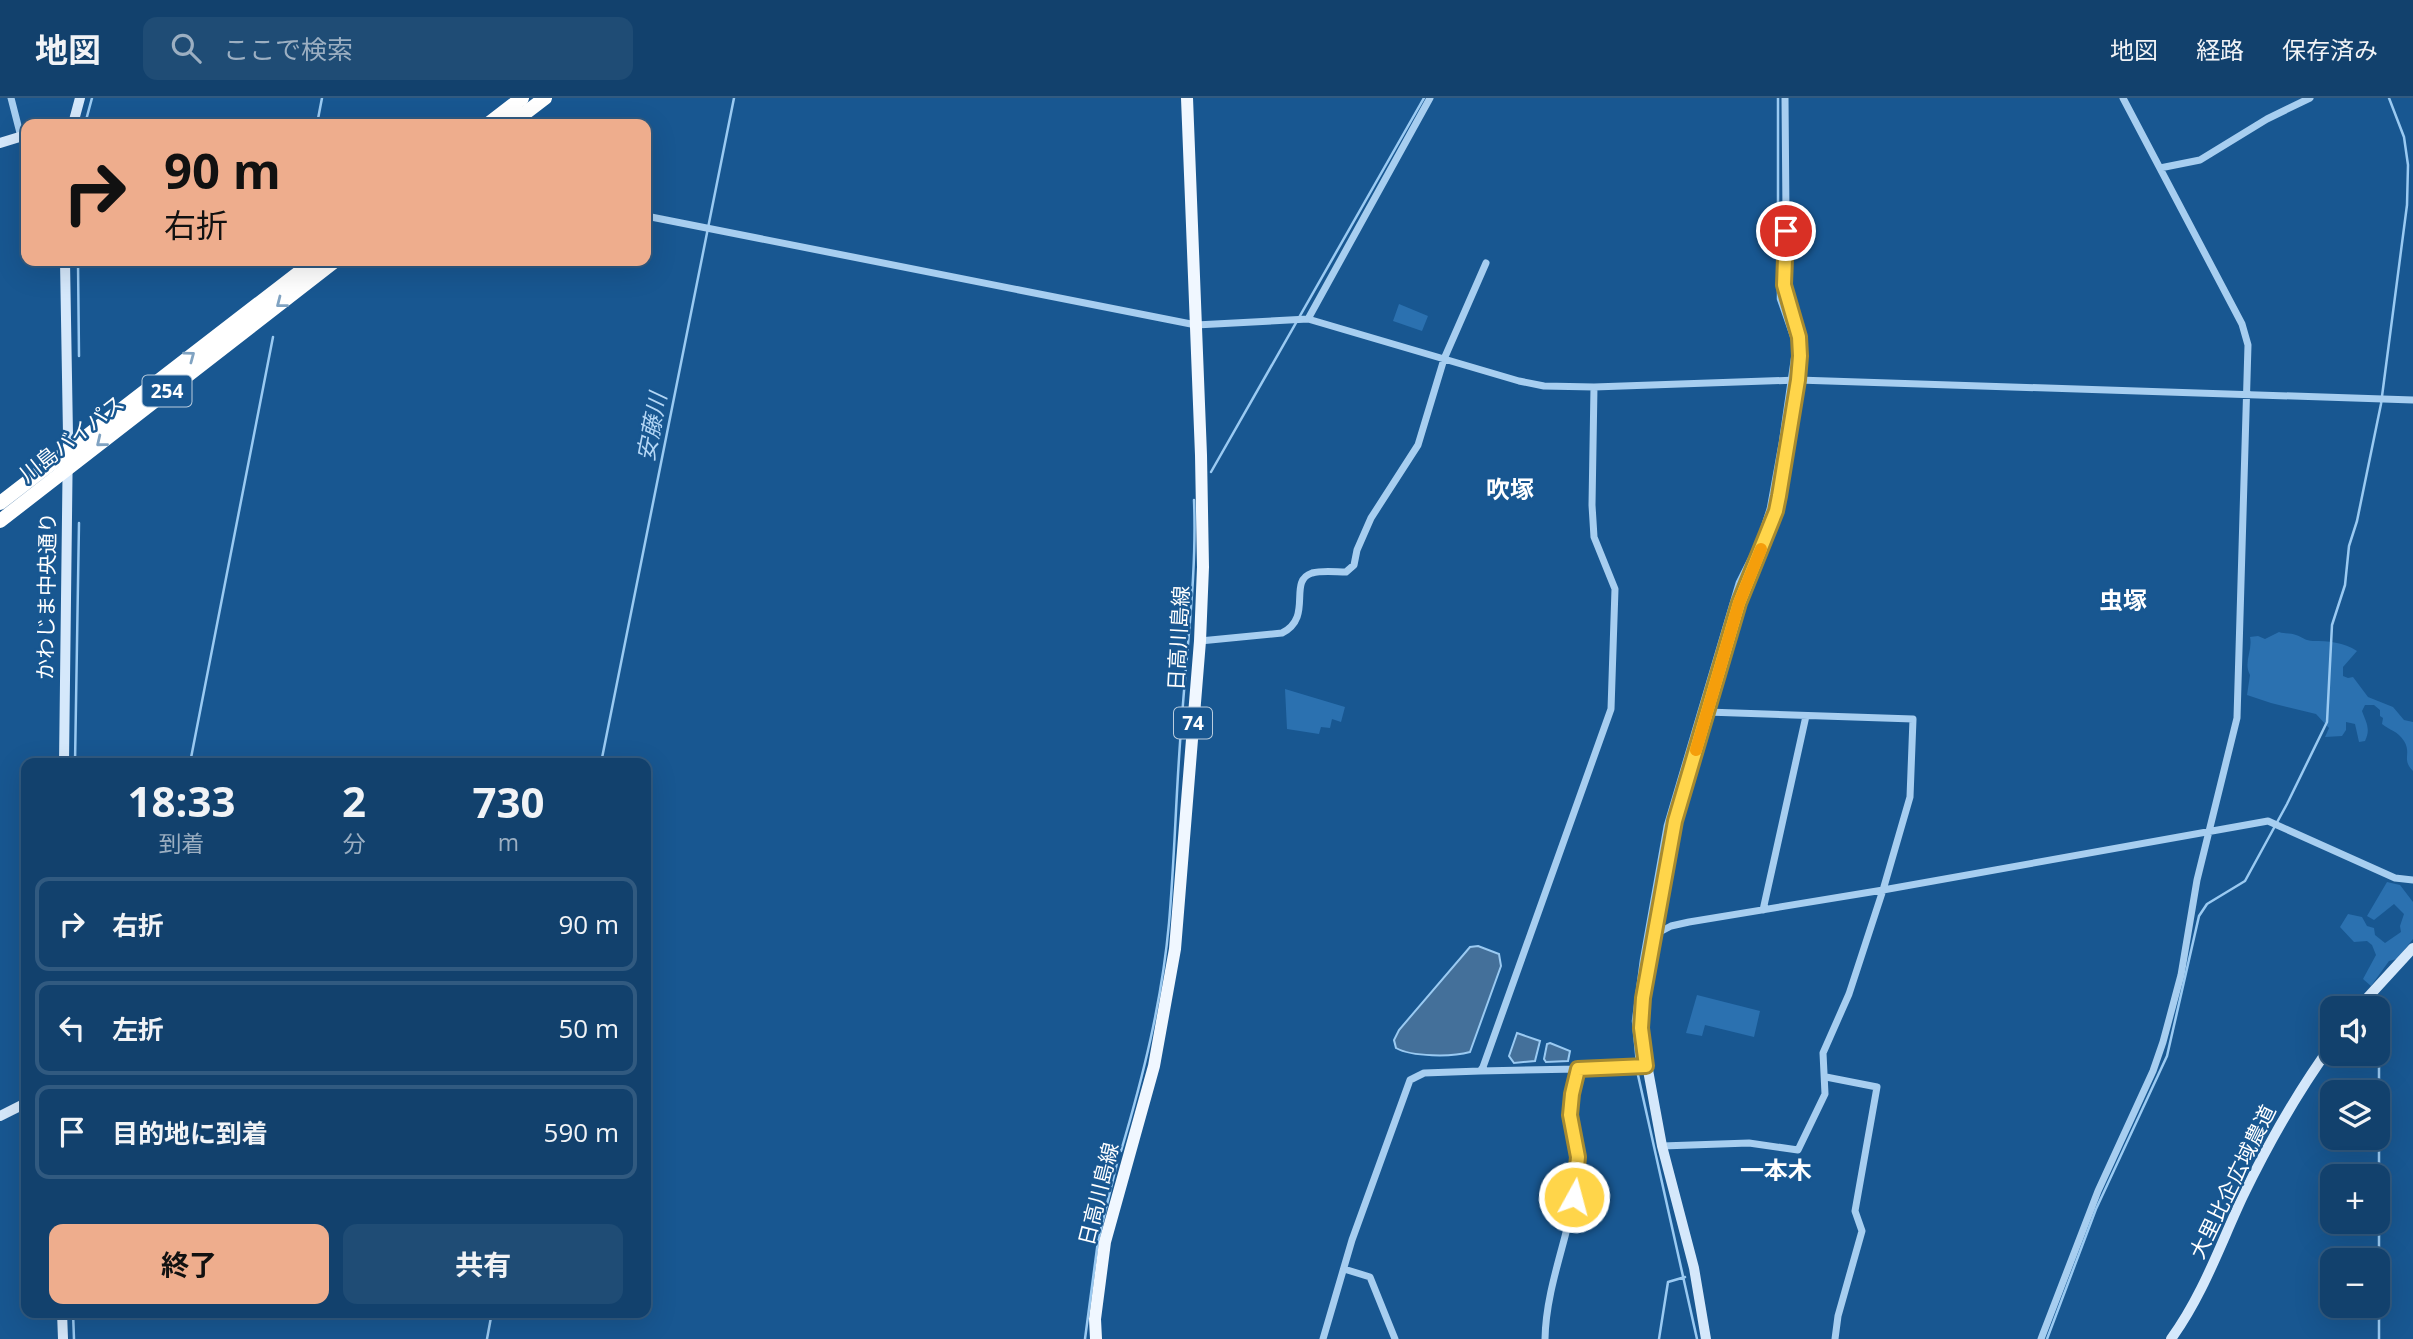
<!DOCTYPE html>
<html lang="ja">
<meta charset="utf-8">
<style>
:root{--surface:#12416d;--page:#1f4c75;--text:#f1f3f6;--muted:#9cafc2;--line:#315a80;--accent:#eead8d}
body{margin:0;font-family:"Open Sans","Noto Sans JP",sans-serif;background:var(--page);color:var(--text);height:100vh;display:flex;flex-direction:column;font-size:26px;white-space:nowrap}
*{box-sizing:border-box;margin:0}
p{font-size:23px;color:var(--muted)}
.icon{flex:none;width:38px;height:38px;fill:none;stroke:currentColor;stroke-width:2;stroke-linecap:round;stroke-linejoin:round}
.map{position:relative;flex:1;overflow:hidden}
.side{position:absolute;left:21px;top:660px;width:630px;height:560px;display:flex;flex-direction:column;background:var(--surface);border-radius:14px;box-shadow:0 7px 28px #0002,0 0 0 2px var(--line)}
.side>*{flex:none}
.banner{position:absolute;left:21px;top:21px;width:630px;height:147px;border-radius:14px;box-shadow:0 7px 28px #0002,0 0 0 2px var(--line);background:#eead8d;color:#111;overflow:hidden}
.tools{position:absolute;left:2320px;top:898px;display:grid;gap:14px}
.tools a{display:grid;place-items:center;width:70px;height:70px;border-radius:14px;background:var(--surface);box-shadow:0 7px 28px #0002,0 0 0 2px var(--line);font-size:35px}
.pin{position:absolute;display:grid;place-items:center;width:60px;height:60px;color:#fff;margin:-30px;border:4px solid #fff;border-radius:50%;box-shadow:0 2px 7px #0007}
.me{position:absolute;width:77px;margin:-38px;rotate:7deg;stroke-linejoin:round;filter:drop-shadow(0 0 5px #0008)}
.turn{display:flex;align-items:center;gap:24px;height:147px;padding:0 28px;font-size:32px}
.turn .icon{width:91px;height:91px;stroke-width:2.5}
.turn b{display:block;font-size:49px;line-height:60px}
.eta{display:flex;justify-content:space-evenly;align-items:center;height:119px;text-align:center}
.eta b{font-size:42px;font-weight:700;line-height:49px}
.primary-button{display:flex;gap:14px;margin-top:auto;padding:14px 28px}
.primary-button a{flex:1;height:80px;border-radius:14px;background:var(--accent);color:#111;font-size:28px;font-weight:700;line-height:80px;text-align:center}
.primary-button a+a{background:var(--page);color:var(--text)}
ul{padding:0;list-style:none}
li{display:flex;align-items:center;gap:21px;height:94px;margin:0 14px 10px;padding:0 14px;border:4px solid var(--line);border-radius:14px}
li div{flex:1}
li b{display:block;font-size:26px}
li em{font-style:normal}
header{display:flex;align-items:center;gap:42px;box-sizing:border-box;height:98px;padding:0 35px;background:var(--surface);border-bottom:2px solid var(--line)}
header strong{font-size:33px}
nav{display:flex;gap:38px;margin-inline-start:auto;font-size:24px}
.search{width:490px;height:63px;background:var(--page);display:flex;align-items:center;gap:18px;box-sizing:border-box;padding:0 24px;border-radius:14px;color:var(--muted);font-size:26px}
.map>svg:first-child{display:block}
.green{fill:#2b71b0}
.water{fill:#44709a;stroke:#9acaf2;stroke-width:2}
.lines{fill:none;stroke-linecap:round;stroke-linejoin:round}
.stream{stroke:#9acaf2;stroke-width:2.5}
.street{stroke:#a7cef0;stroke-width:7}
.secondary{stroke:#d5e8fb;stroke-width:10}
.primary{stroke:#f0f7ff;stroke-width:12}
.highway{stroke:#fff;stroke-width:14}
.oneway{stroke:#80a3c2}
.route-casing{stroke:#a68a30;stroke-width:18}
.route{stroke:#ffd54a;stroke-width:12}
.slow{stroke:#f59e0b;stroke-width:12}
.labels{text-anchor:middle;stroke-width:5;stroke-linejoin:round;paint-order:stroke}
.shield{fill:#185791;stroke:#bacdde;stroke-width:2}
.shield-label{font-size:19px;font-weight:bold;fill:#fff}
.street-label{font-size:21px;fill:#fff;stroke:#185791}
.water-label{font-size:23px;font-style:italic;fill:#b4d7f6;stroke:#185791}
.quarter-label{font-size:24px;font-weight:bold;fill:#fff;stroke:#185791}
</style>
<header>
<strong>地図</strong>
<div class="search"><svg class="icon" aria-label="search" viewBox="0 0 24 24"><circle cx="10" cy="10" r="6"/><path d="M15 15l6 6"/></svg>ここで検索</div>
<nav><a>地図</a><a>経路</a><a>保存済み</a></nav>
</header>
<div class="map">
<svg width="2413" height="1241" viewBox="0 0 2413 1241">
<rect width="100%" height="100%" fill="#185791"/>
<path class="green" d="M1399 206 1428 218 1422 233 1393 223Z
M2279 534C2285 536 2291 535 2296 537 2302 539 2306 543 2313 543 2328 543 2344 544 2357 553L2343 569V578L2348 580 2353 579 2368 599 2393 609 2404 622 2413 624V673C2401 661 2412 656 2404 643 2398 633 2389 632 2382 626L2383 620 2380 618V612L2374 607H2365L2362 613C2366 624 2371 631 2365 643L2359 644 2355 626 2346 624V632L2342 638 2325 639 2329 630 2316 616 2271 605 2247 597 2250 577C2243 564 2253 553 2250 539L2258 538 2265 541Z
M1285 591 1345 609 1341 624 1332 621 1330 630 1321 629 1319 636 1287 631Z
M2387 784 2400 787 2413 804V841L2397 861 2389 863 2371 888 2363 881 2376 857 2372 847 2367 843 2354 844 2340 829 2348 816 2362 819 2367 828 2374 830 2375 837 2385 845 2401 834 2400 828 2404 816 2394 806 2374 822 2367 818Z
M1697 897 1760 913 1754 939 1705 927 1702 938 1686 935Z"/>
<path class="water" d="M1478 848 1499 856 1501 868 1470 954C1452 959 1412 959 1396 950L1394 942 1399 932 1470 849Z
M1517 935 1540 943 1535 963 1514 965 1509 958Z
M1550 945 1570 953 1568 963 1546 964 1544 961 1547 946Z"/>
<g class="lines">
<path class="stream" d="M85 26 92 0
M317 26 322 0
M78 163 79 258
M1211 374 1424 0
M75 665 79 425
M190 665 273 239
M601 665 734 0
M1121 1053C1143 979 1162 903 1169 825 1175 757 1176 688 1182 619 1187 547 1197 474 1194 402
M73 1214 74 1241
M487 1241 492 1214
M1085 1241 1098 1143 1117 1065
M1659 1241 1668 1184 1685 1179
M1697 1241 1638 977 1633 923 1641 862 1665 727 1737 484 1757 444 1768 410 1780 344 1793 254 1792 241 1778 201V0
M2047 1241 2096 1111 2167 958 2199 818 2207 806 2245 783 2287 706 2327 624 2332 527 2345 487 2349 448 2357 423 2381 306 2407 107 2408 67 2404 39 2389 0
M2379 1241V919"/>
<path class="street" d="M11 0 21 39
M2160 70 2200 62 2267 21 2310 0
M646 118 1196 227 1308 221 1519 283 1544 288 1594 289 1798 282 2413 302
M1308 221 1430 0
M1200 543 1282 535C1314 519 1287 483 1312 475 1323 472 1336 474 1346 474L1354 467 1357 452 1371 420 1418 347 1444 261 1486 165
M1763 812 1806 618
M1654 837 1675 723 1739 505 1776 413 1798 282 1799 239 1784 187 1786 116 1785 0
M1654 837 1671 828 1689 824 1883 792 2268 723 2395 780 2413 782
M1480 973 1578 971
M1826 979 1877 989 1855 1113 1862 1133 1838 1218 1835 1241
M1662 1048 1749 1045 1798 1052 1825 996 1823 955 1849 896 1883 792 1910 699 1913 621 1707 614
M1344 1171 1370 1179 1395 1241
M1323 1241 1352 1142 1410 982 1424 975 1480 973 1483 969 1611 611 1615 491 1594 439 1592 407 1594 289
M1545 1241C1546 1187 1570 1136 1577 1083 1580 1060 1573 1041 1570 1019 1569 1002 1574 986 1578 971L1646 968
M2041 1241 2098 1093 2153 973 2163 944 2181 877 2197 782 2237 620 2248 247 2242 226 2123 0"/>
<path class="secondary" d="M73 26 80 0
M0 45 26 37
M64 665 68 337 65 163
M1654 837 1643 899V945L1662 1048 1694 1170 1706 1241
M2358 910 2413 850
M0 1018 26 1005
M62 1214 63 1241
M2171 1241C2203 1197 2220 1147 2243 1098 2269 1044 2298 993 2333 945"/>
<path class="primary" d="M1096 1241 1095 1221 1105 1144 1154 968 1175 851 1200 543 1203 469 1201 357 1187 0"/>
<path class="highway" d="M488 26 522 0
M511 26 545 0
M0 405 314 163
M0 423 335 163"/>
</g>
<defs><path id="oneway-chevron" d="M-2-3.5L2.5 0L-2 3.5" fill="none" stroke-width="1.6" stroke-linecap="round" stroke-linejoin="round" transform="scale(1.75)"/></defs>
<g class="oneway">
<use href="#oneway-chevron" transform="translate(281 205) rotate(142)"/>
<use href="#oneway-chevron" transform="translate(190 258) rotate(-37)"/>
<use href="#oneway-chevron" transform="translate(101 344) rotate(141)"/>
</g>
<g class="lines">
<defs>
<path id="route" d="M1574 1099 1578 1059 1570 1017 1572 996 1578 971 1646 968 1641 930 1643 900 1675 723 1739 505 1776 413 1779 398 1798 282 1800 258 1799 239 1784 187 1786 133"/>
</defs>
<use href="#route" class="route-casing"/>
<use href="#route" class="route"/>
<path class="slow" d="M1696 652 1739 505 1761 451"/>
</g>
<g class="labels">
<g class="shield">
<rect x="142.5" y="277.5" width="49" height="31" rx="5"/>
<rect x="1174" y="609.5" width="38" height="31" rx="5"/>
</g>
<g class="shield-label">
<text x="167" y="300">254</text>
<text x="1193" y="632">74</text>
</g>
<g class="street-label">
<text transform="translate(72 341) rotate(-38)" y="7">川島バイパス</text>
<text transform="translate(47 498) rotate(-89)" y="7">かわじま中央通り</text>
<text transform="translate(1179 540) rotate(-87)" y="7">日高川島線</text>
<text transform="translate(2233 1084) rotate(-64)" y="7">大里比企広域農道</text>
<text transform="translate(1099 1096) rotate(-76)" y="7">日高川島線</text>
</g>
<g class="water-label">
<text transform="translate(652 329) rotate(-79)" y="8">安藤川</text>
</g>
<g class="quarter-label">
<text x="1510" y="400">吹塚</text>
<text x="2123" y="511">虫塚</text>
<text x="1776" y="1081">一本木</text>
</g>
</g>
</svg>
<div class="tools">
<a><svg class="icon" aria-label="sound" viewBox="0 0 24 24"><path d="M4 9h4l5-4v14l-5-4H4zM17 9q2 3 0 6"/></svg></a>
<a><svg class="icon" aria-label="layers" viewBox="0 0 24 24"><path d="M12 4l9 5-9 5-9-5zM3 14l9 5 9-5"/></svg></a>
<a>+</a>
<a>−</a>
</div>
<div class="pin" style="left:1786px;top:133px;background:#d93025"><svg class="icon" aria-label="arrive" viewBox="0 0 24 24"><path d="M6 21V4h12l-3 4 3 4H6"/></svg></div>
<svg class="me" style="left:1574px;top:1099px" viewBox="-20 -20 40 40"><circle r="17" fill="#ffd54a" stroke="#fff" stroke-width="3"/><path d="M0-11L8 9 0 5-8 9z" fill="#fff"/></svg>
<div class="banner">
<div class="turn"><svg class="icon" aria-label="right" viewBox="0 0 24 24"><path d="M7 20v-9h11M14 6l5 5-5 5"/></svg><div><b>90 m</b>右折</div></div>
</div>
<section class="side">
<div class="eta">
<div><b>18:33</b><p>到着</p></div>
<div><b>2</b><p>分</p></div>
<div><b>730</b><p>m</p></div>
</div>
<ul>
<li><svg class="icon" aria-label="right" viewBox="0 0 24 24"><path d="M7 20v-9h11M14 6l5 5-5 5"/></svg><div><b>右折</b></div><em>90 m</em></li>
<li><svg class="icon" aria-label="left" viewBox="0 0 24 24"><path d="M17 20v-9H6M10 6l-5 5 5 5"/></svg><div><b>左折</b></div><em>50 m</em></li>
<li><svg class="icon" aria-label="arrive" viewBox="0 0 24 24"><path d="M6 21V4h12l-3 4 3 4H6"/></svg><div><b>目的地に到着</b></div><em>590 m</em></li>
</ul>
<div class="primary-button"><a>終了</a><a>共有</a></div>
</section>
</div>
